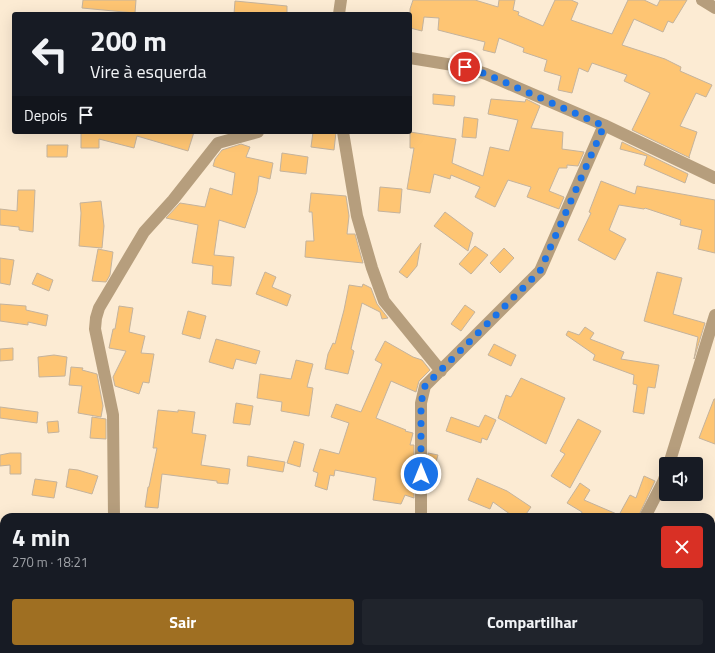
<!DOCTYPE html>
<html lang="pt">
<meta charset="utf-8">
<style>
:root{--surface:#171b24;--page:#20242c;--text:#f1f3f6;--muted:#9ea1a6;--accent:#9f6f22}
body{margin:0;font-family:"Titillium Web",sans-serif;background:var(--page);color:var(--text);height:100vh;display:flex;flex-direction:column;font-size:15px;white-space:nowrap}
*{box-sizing:border-box;margin:0}
p{font-size:13px;color:var(--muted)}
.icon{flex:none;width:22px;height:22px;fill:none;stroke:currentColor;stroke-width:2;stroke-linecap:round;stroke-linejoin:round}
.map{position:relative;flex:1;overflow:hidden}
.side{position:absolute;left:0px;top:513px;width:715px;height:140px;display:flex;flex-direction:column;background:var(--surface);border-radius:12px 12px 0 0;box-shadow:0 4px 16px #0002}
.side>*{flex:none}
.banner{position:absolute;left:12px;top:12px;width:400px;height:122px;border-radius:4px;box-shadow:0 4px 16px #0002;background:#171b24;color:var(--text);overflow:hidden}
.controls{position:absolute;left:659px;top:457px;display:grid;gap:8px}
.controls a{display:grid;place-items:center;width:44px;height:44px;border-radius:4px;background:var(--surface);box-shadow:0 4px 16px #0002;font-size:20px}
.pin{position:absolute;display:grid;place-items:center;width:34px;height:34px;color:#fff;margin:-17px;border:2px solid #fff;border-radius:50%;box-shadow:0 1px 4px #0007}
.me{position:absolute;width:44px;margin:-22px;rotate:0deg;stroke-linejoin:round;filter:drop-shadow(0 0 3px #0008)}
.turn{display:flex;align-items:center;gap:14px;height:84px;padding:0 12px;font-size:18px}
.turn .icon{width:52px;height:52px;stroke-width:2.5}
.turn b{display:block;font-size:28px;line-height:34px}
.then{display:flex;align-items:center;height:38px;padding:0 12px;background:#0003;gap:8px;font-size:15px}
.round{display:grid;place-items:center;flex:none;width:42px;height:42px;border-radius:4px;background:var(--page)}
.summary{display:flex;align-items:center;justify-content:space-between;height:68px;padding:0 12px}
h1{font-size:24px;font-weight:700;line-height:30px}
.cta{display:flex;gap:8px;margin-top:auto;padding:8px 12px}
.cta a{flex:1;height:46px;border-radius:4px;background:var(--accent);color:#fff;font-size:16px;font-weight:700;line-height:46px;text-align:center}
.cta a+a{background:var(--page);color:var(--text)}
.map>svg:first-child{display:block}
.building{fill:#fec573;stroke:#c4b39d}
.lines{fill:none;stroke-linecap:round;stroke-linejoin:round}
.minor{stroke:#b69e7d;stroke-width:12}
.route{stroke:#1a73e8;stroke-width:7;stroke-dasharray:0 12.6}
</style>
<div class="map">
<svg width="715" height="653" viewBox="0 0 715 653">
<rect width="100%" height="100%" fill="#fcebd3"/>
<path class="building" d="M83 0H136L135 13 82 8Z
M413 0H475L498 7 499 0H515L513 10 519 12 518 15 543 26 555 0H571L578 3 571 20 612 34 628 0H644L657 6 660 0H687L673 23 668 21 663 32 634 19 622 45 665 59 681 67 680 71 712 85 706 97 696 93 680 126 697 132 689 157 690 158 632 130 650 93 624 81 627 75 592 63 588 72 579 68 572 93 558 90 561 76 544 71 547 60 523 52 524 48 499 38 495 53 483 50 485 42 438 30 439 18 424 17 422 31 410 28V9Z
M235 1 287 6V14H234Z
M433 94 455 96 454 106 433 104Z
M491 99 525 102 526 99 540 106 531 128 563 132 562 149 584 152 578 166 567 165V168H559L549 191 564 197 559 209 527 197 531 187 508 180 495 207 475 197 480 187 451 175 450 179 434 174 430 193 407 189 414 148H410V132L456 139 452 163 483 176 490 147 509 151 518 120 488 114Z
M464 117 478 119 476 138 462 137Z
M81 132H194L188 151 137 136 134 148 99 139V148H81Z
M313 132H336L334 150 311 147Z
M622 142 688 174 685 183 644 165 647 156 620 149Z
M241 144 250 147 246 157 273 163 270 179 259 176 257 192 245 228 219 220 214 255 234 257 231 286 212 284 213 266 192 263 198 225 166 218 180 203 205 207 210 188 232 195 235 173 213 166 215 159 222 150Z
M47 145H68L67 157H47Z
M282 153 308 157 306 174 280 171Z
M601 181 635 194 637 186 715 200V253L698 249 702 230 680 225 681 220 645 208 644 209 619 205 609 230 626 239 615 260 578 240 591 213 589 212Z
M380 187 402 189 400 213 378 211Z
M18 190H35L33 232 19 230V227L0 225V209L17 211Z
M311 193 346 196 349 216 347 234H355L363 263 305 257 306 241H314L312 212H309Z
M101 201 104 226 102 248 79 246 81 213 80 203Z
M445 212 473 233 468 251 434 226Z
M421 243 417 266 407 278 399 272Z
M475 246 488 255 471 274 459 264Z
M504 248 514 258 500 273 490 263Z
M98 249 113 252 110 275 106 282 92 281Z
M0 258 14 260 10 285 0 283Z
M265 272 276 277 272 287 291 295 287 306 256 294Z
M657 272 682 278 673 314 705 323 694 359 698 337 644 321Z
M37 273 53 280 49 291 32 284Z
M363 284 371 288 377 304 388 318 382 319 380 312 362 303 351 349 354 351 348 374 325 369 328 354 333 343 335 344 344 310 349 285 362 287Z
M0 304 26 306V310L48 315 46 326 28 322V325L0 321Z
M465 305 475 312 461 331 451 324Z
M119 306 133 308 129 332 145 336 141 353 154 354 149 383 143 382 139 394 115 386 113 377 126 351 109 348 113 329H115Z
M188 311 206 316 200 339 182 334Z
M585 327 594 333 590 339 624 352 621 359 659 365 655 388 648 387 644 414 633 412 637 385 633 384 634 375 593 360 595 355 566 335 568 331 579 335Z
M216 339 260 351 256 364 236 359 233 369 209 362Z
M385 341 413 357 422 360 430 370 419 381 416 392 391 381 376 418 406 430 405 431 413 433 410 445H414V498L405 495 401 504 373 500 376 478 335 470 334 476 330 475 327 490 315 486 318 473 313 471 320 449 339 454 349 423 331 417 336 404 361 412 382 364 375 360Z
M494 344 516 355 511 366 488 355Z
M13 348V360L0 361V349Z
M54 355 67 357 65 376 39 377 38 357Z
M296 360 313 364 307 387 313 388 309 416 281 411 282 402 257 398 260 374 291 379Z
M71 367 83 368 82 370 97 374 103 406 101 417 78 413 82 386 69 385Z
M521 378 565 398 546 444 498 418 506 395 511 397Z
M714 399H715V444L699 438Z
M236 403 253 406 250 425 233 423Z
M0 407 38 412 37 423 0 418Z
M158 410 178 412V410L195 412 192 433 206 435 201 465 230 469 228 484 217 483V481L162 474 158 508 145 507 148 487H149L157 448H153Z
M485 415 496 420 487 440 482 438 481 443 446 431 451 417 479 427Z
M92 417 106 419V439L90 438Z
M578 419 601 431 570 488 551 476 565 454 560 451Z
M58 421 59 432 48 433 47 422Z
M294 441 304 444 300 467 287 463Z
M10 453H21V474H10V465L0 466V455Z
M428 453 438 455 428 490Z
M248 456 285 462 283 472 247 466Z
M69 469 78 470 98 476 92 494 66 487Z
M644 476 655 481 638 517H580L582 512 567 503 580 483 590 490 584 500 619 515 630 495 636 498Z
M477 478 507 491 531 507 524 517H514L493 502 490 509 468 500Z
M35 479 57 482 54 498 32 495Z"/>
<g class="lines">
<path class="minor" d="M702 0 715 8
M339 14 341 0
M410 58 465 67 486 74 604 125 715 178
M343 132 357 216 372 268 384 301 441 371
M669 464 715 315
M114 517 113 415 95 329 96 318 99 308 144 232 173 200 218 143 258 132
M421 517V403L425 386 540 271 604 125
M645 517 663 482 666 474
M0 598 4 599
M711 646 715 649
M421 649V653
M109 653 110 649
M575 653 577 649"/>
</g>
<g class="lines">
<path class="route" d="M421 474V403L425 386 540 271 604 126 486 74 465 67"/>
</g>
</svg>
<div class="controls">
<a><svg class="icon" aria-label="sound" viewBox="0 0 24 24"><path d="M4 9h4l5-4v14l-5-4H4zM17 9q2 3 0 6"/></svg></a>
</div>
<div class="pin" style="left:465px;top:67px;background:#d93025"><svg class="icon" aria-label="arrive" viewBox="0 0 24 24"><path d="M6 21V4h12l-3 4 3 4H6"/></svg></div>
<svg class="me" style="left:421px;top:474px" viewBox="-20 -20 40 40"><circle r="17" fill="#1a73e8" stroke="#fff" stroke-width="3"/><path d="M0-11L8 9 0 5-8 9z" fill="#fff"/></svg>
<div class="banner">
<div class="turn"><svg class="icon" aria-label="left" viewBox="0 0 24 24"><path d="M17 20v-9H6M10 6l-5 5 5 5"/></svg><div><b>200 m</b>Vire à esquerda</div></div>
<div class="then">Depois<svg class="icon" aria-label="arrive" viewBox="0 0 24 24"><path d="M6 21V4h12l-3 4 3 4H6"/></svg></div>
</div>
<section class="side">
<div class="summary"><div><h1>4 min</h1><p>270 m · 18:21</p></div><a class="round" style="background:#d93025;color:#fff"><svg class="icon" aria-label="close" viewBox="0 0 24 24"><path d="M6 6l12 12M18 6L6 18"/></svg></a></div>
<div class="cta"><a>Sair</a><a>Compartilhar</a></div>
</section>
</div>
